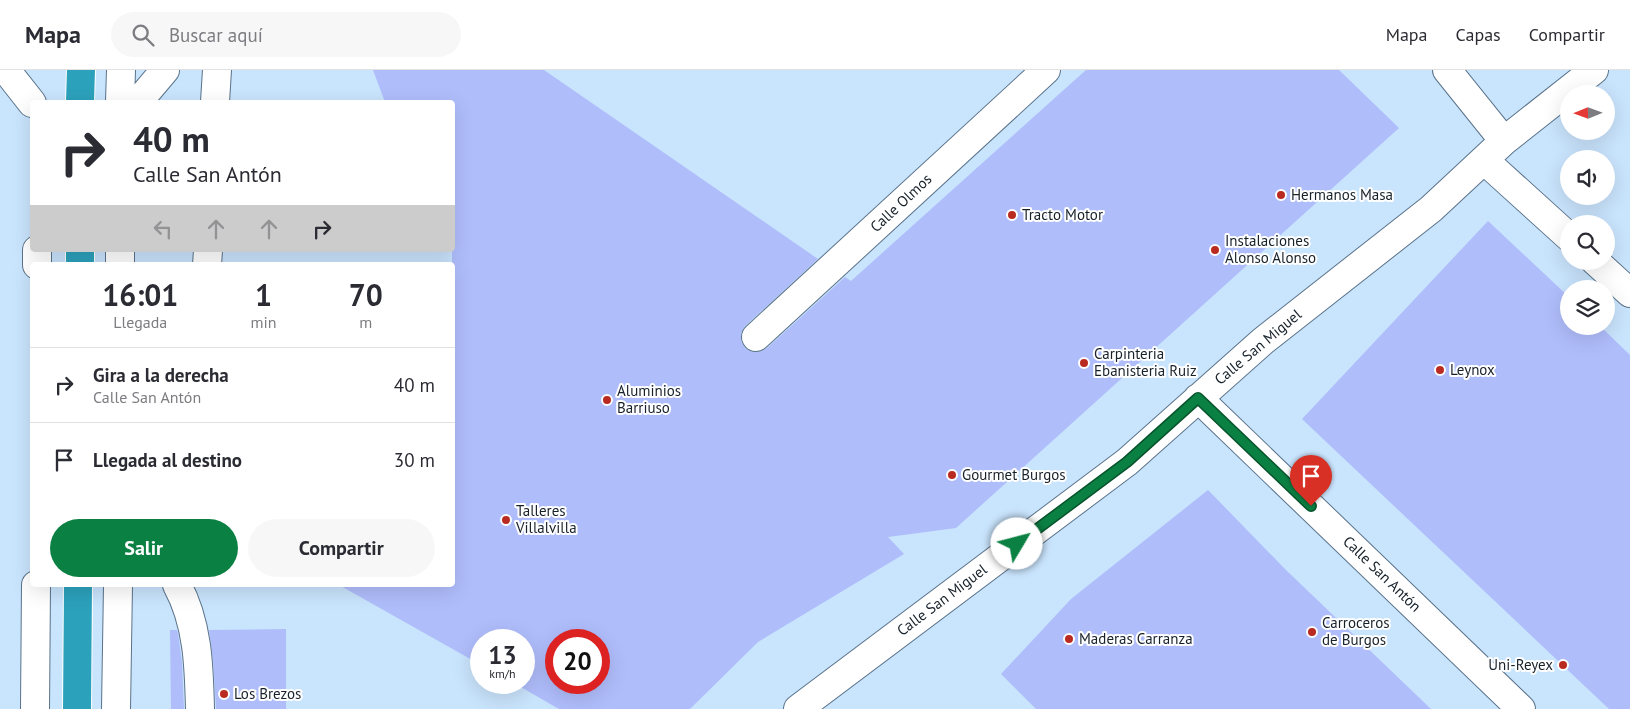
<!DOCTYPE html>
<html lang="es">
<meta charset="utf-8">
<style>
:root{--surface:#fff;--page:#f7f7f7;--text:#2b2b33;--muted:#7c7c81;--line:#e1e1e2;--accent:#0b8043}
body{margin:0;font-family:"PT Sans",sans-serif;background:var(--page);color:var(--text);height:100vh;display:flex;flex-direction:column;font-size:19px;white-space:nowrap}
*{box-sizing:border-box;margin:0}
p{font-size:16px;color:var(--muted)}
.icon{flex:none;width:28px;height:28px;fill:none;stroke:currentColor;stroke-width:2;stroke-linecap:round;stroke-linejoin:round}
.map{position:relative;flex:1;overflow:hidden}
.sheet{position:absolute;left:30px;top:192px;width:425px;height:325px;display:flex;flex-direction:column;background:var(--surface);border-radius:5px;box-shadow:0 5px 20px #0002}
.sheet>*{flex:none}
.hud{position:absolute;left:30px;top:30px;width:425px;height:152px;border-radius:5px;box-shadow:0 5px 20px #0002;background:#fff;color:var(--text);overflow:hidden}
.needle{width:32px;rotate:269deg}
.fabs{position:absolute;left:1560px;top:15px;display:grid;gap:10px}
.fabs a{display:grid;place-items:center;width:55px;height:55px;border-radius:50%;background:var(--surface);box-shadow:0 5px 20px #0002;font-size:25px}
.speed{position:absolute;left:470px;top:559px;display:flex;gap:10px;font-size:25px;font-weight:700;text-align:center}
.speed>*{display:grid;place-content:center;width:65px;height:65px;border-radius:50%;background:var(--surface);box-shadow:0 5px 20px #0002;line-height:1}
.speed small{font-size:12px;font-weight:400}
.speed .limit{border:8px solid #d22;background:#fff;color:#111}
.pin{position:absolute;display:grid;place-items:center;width:42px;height:42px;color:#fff;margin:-51px -21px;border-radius:50% 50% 50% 0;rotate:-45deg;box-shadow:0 0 5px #0007}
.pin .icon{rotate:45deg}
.me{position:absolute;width:55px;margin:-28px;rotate:53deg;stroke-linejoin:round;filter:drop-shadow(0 0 4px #0008)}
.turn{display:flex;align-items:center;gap:18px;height:105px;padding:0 20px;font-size:22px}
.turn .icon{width:65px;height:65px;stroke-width:2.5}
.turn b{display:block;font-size:35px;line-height:42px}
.lanes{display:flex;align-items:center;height:48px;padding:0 20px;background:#0003;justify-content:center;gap:25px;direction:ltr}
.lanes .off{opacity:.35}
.eta{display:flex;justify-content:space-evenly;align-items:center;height:85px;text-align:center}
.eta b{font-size:30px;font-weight:700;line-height:35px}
.primary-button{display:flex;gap:10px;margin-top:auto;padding:10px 20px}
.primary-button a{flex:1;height:58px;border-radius:30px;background:var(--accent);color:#fff;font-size:20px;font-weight:700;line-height:58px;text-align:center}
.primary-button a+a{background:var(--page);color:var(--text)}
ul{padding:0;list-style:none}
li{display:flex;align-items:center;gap:15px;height:75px;padding:0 20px;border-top:1px solid var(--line)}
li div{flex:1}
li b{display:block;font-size:19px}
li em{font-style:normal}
header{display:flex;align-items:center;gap:30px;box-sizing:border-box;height:70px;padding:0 25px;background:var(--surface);border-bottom:1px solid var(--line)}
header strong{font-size:24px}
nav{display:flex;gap:28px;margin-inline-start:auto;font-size:18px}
.search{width:350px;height:45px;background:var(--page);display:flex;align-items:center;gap:12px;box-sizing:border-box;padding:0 18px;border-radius:28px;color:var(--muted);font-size:19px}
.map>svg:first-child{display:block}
.built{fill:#c9e4fd;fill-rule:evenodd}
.building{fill:#afbdfb;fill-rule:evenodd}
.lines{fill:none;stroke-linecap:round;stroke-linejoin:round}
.minor-casing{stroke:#5a738a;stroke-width:30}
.highway-casing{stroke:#fff;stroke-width:30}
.minor{stroke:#fff;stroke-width:28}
.highway{stroke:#2ca1bc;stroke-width:28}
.route-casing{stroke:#07532c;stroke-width:12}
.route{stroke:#0b8043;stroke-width:9}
.poi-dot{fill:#b92b21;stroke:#fff;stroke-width:2}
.labels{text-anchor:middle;stroke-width:4;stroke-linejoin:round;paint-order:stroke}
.poi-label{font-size:15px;fill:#17212a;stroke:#fff;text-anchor:start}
.street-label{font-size:15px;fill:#17212a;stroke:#fff}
</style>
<header>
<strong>Mapa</strong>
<div class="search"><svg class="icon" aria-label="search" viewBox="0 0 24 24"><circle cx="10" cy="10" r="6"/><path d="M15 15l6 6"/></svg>Buscar aquí</div>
<nav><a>Mapa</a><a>Capas</a><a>Compartir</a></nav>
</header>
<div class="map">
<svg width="1630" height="639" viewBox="0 0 1630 639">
<rect width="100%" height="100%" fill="#dcedfd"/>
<path class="built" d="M0 0H1630V639H0ZM1569 24H1606V61H1569ZM32 32H452V180H32ZM1569 89H1606V126H1569ZM1569 154H1606V191H1569ZM32 195H452V515H32ZM1569 219H1606V256H1569ZM481 570H524V612H481ZM556 570H599V612H556Z"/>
<path class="building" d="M373 0H544L818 189 745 256 741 263V271L745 278 752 282H760L767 278 845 207 851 211 1086 0H1339L1399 58 956 458 888 467 904 484 758 572 690 639H559L512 612H524V570H481V595L339 515H452V32H385ZM556 570H599V612H556Z
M1488 151 1569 227V256H1600L1630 285V639H1609L1302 349Z
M1208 420 1286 500 1431 639H1036L1001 604 1071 529Z
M286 559V639H216L213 590 209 560Z
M170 560H177L178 563 182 593 184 639H171Z"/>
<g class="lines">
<defs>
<path id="minor" d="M6 0 32 33
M1447 0 1504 71
M120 32 121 0
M138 32 165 0
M215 32 217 0
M1484 90 1569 167
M37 180V195
M1595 191 1630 223
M120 195V180
M207 195 208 180
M756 267 1046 0
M1198 328 1521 639
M177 515C198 553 199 597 200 639
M35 639 36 515
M116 639 118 515
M798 639 1127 392 1263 271 1431 139 1504 71 1594 0"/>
<path id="highway" d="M80 32 81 0
M80 195V180
M77 639 78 515"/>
</defs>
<use href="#minor" class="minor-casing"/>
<use href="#highway" class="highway-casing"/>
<use href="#minor" class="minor"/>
<use href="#highway" class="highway"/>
</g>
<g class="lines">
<defs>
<path id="route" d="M1017 474 1127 392 1198 328 1311 436"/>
</defs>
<use href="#route" class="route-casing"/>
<use href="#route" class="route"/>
</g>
<g class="poi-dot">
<circle cx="1281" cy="125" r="5"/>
<circle cx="1012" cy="145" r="5"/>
<circle cx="1215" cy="180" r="5"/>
<circle cx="1084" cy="293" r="5"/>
<circle cx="1440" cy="300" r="5"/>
<circle cx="607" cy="330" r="5"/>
<circle cx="952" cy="405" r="5"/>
<circle cx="506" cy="450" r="5"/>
<circle cx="1312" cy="562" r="5"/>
<circle cx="1069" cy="569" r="5"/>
<circle cx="1563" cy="595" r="5"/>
<circle cx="224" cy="624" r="5"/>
</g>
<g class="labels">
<g class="poi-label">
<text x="1291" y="130">Hermanos Masa</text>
<text x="1022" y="150">Tracto Motor</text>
<text x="1225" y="176">Instalaciones<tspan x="1225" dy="17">Alonso Alonso</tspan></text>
<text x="1094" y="289">Carpinteria<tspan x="1094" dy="17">Ebanisteria Ruiz</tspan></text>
<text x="1450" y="305">Leynox</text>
<text x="617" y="326">Aluminios<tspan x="617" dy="17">Barriuso</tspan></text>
<text x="962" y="410">Gourmet Burgos</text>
<text x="516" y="446">Talleres<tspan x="516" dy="17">Villalvilla</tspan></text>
<text x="1322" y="558">Carroceros<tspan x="1322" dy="17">de Burgos</tspan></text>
<text x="1079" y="574">Maderas Carranza</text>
<text x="1553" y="600" text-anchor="end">Uni-Reyex</text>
<text x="234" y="629">Los Brezos</text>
</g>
<g class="street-label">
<text transform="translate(901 133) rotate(-43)" y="5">Calle Olmos</text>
<text transform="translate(1258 277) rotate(-40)" y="5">Calle San Miguel</text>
<text transform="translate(1382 504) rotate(44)" y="5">Calle San Antón</text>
<text transform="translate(942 530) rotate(-37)" y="5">Calle San Miguel</text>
</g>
</g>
</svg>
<div class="fabs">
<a><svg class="needle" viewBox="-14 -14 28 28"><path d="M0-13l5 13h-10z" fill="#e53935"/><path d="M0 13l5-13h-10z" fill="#7c7c81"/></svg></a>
<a><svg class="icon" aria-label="sound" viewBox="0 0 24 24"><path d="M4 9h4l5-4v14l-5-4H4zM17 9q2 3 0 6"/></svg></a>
<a><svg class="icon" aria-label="search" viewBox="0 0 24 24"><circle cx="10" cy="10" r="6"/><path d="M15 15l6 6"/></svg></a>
<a><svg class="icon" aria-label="layers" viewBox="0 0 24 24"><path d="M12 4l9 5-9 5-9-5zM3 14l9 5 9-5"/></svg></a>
</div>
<div class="speed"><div>13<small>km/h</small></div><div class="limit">20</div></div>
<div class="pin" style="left:1311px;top:436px;background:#d93025"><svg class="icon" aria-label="arrive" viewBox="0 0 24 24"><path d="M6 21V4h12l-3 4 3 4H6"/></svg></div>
<svg class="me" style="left:1017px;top:474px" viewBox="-20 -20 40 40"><circle r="19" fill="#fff"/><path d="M0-13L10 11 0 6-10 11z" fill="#0b8043"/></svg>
<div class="hud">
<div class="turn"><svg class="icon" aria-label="right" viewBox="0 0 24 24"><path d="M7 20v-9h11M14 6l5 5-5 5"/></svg><div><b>40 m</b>Calle San Antón</div></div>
<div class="lanes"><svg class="icon off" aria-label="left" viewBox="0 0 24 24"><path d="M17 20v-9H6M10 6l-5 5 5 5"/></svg><svg class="icon off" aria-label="ahead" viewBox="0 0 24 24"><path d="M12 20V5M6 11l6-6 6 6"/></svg><svg class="icon off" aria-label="ahead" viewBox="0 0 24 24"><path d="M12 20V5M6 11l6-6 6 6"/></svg><svg class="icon" aria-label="right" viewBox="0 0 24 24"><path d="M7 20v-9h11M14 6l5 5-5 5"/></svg></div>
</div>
<section class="sheet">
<div class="eta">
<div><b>16:01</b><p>Llegada</p></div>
<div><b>1</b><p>min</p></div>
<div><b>70</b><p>m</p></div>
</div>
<ul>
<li><svg class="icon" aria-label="right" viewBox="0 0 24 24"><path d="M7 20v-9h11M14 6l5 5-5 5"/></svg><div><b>Gira a la derecha</b><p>Calle San Antón</p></div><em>40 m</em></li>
<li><svg class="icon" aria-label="arrive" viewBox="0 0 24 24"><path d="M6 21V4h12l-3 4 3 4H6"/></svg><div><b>Llegada al destino</b></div><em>30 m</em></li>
</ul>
<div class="primary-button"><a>Salir</a><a>Compartir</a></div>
</section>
</div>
